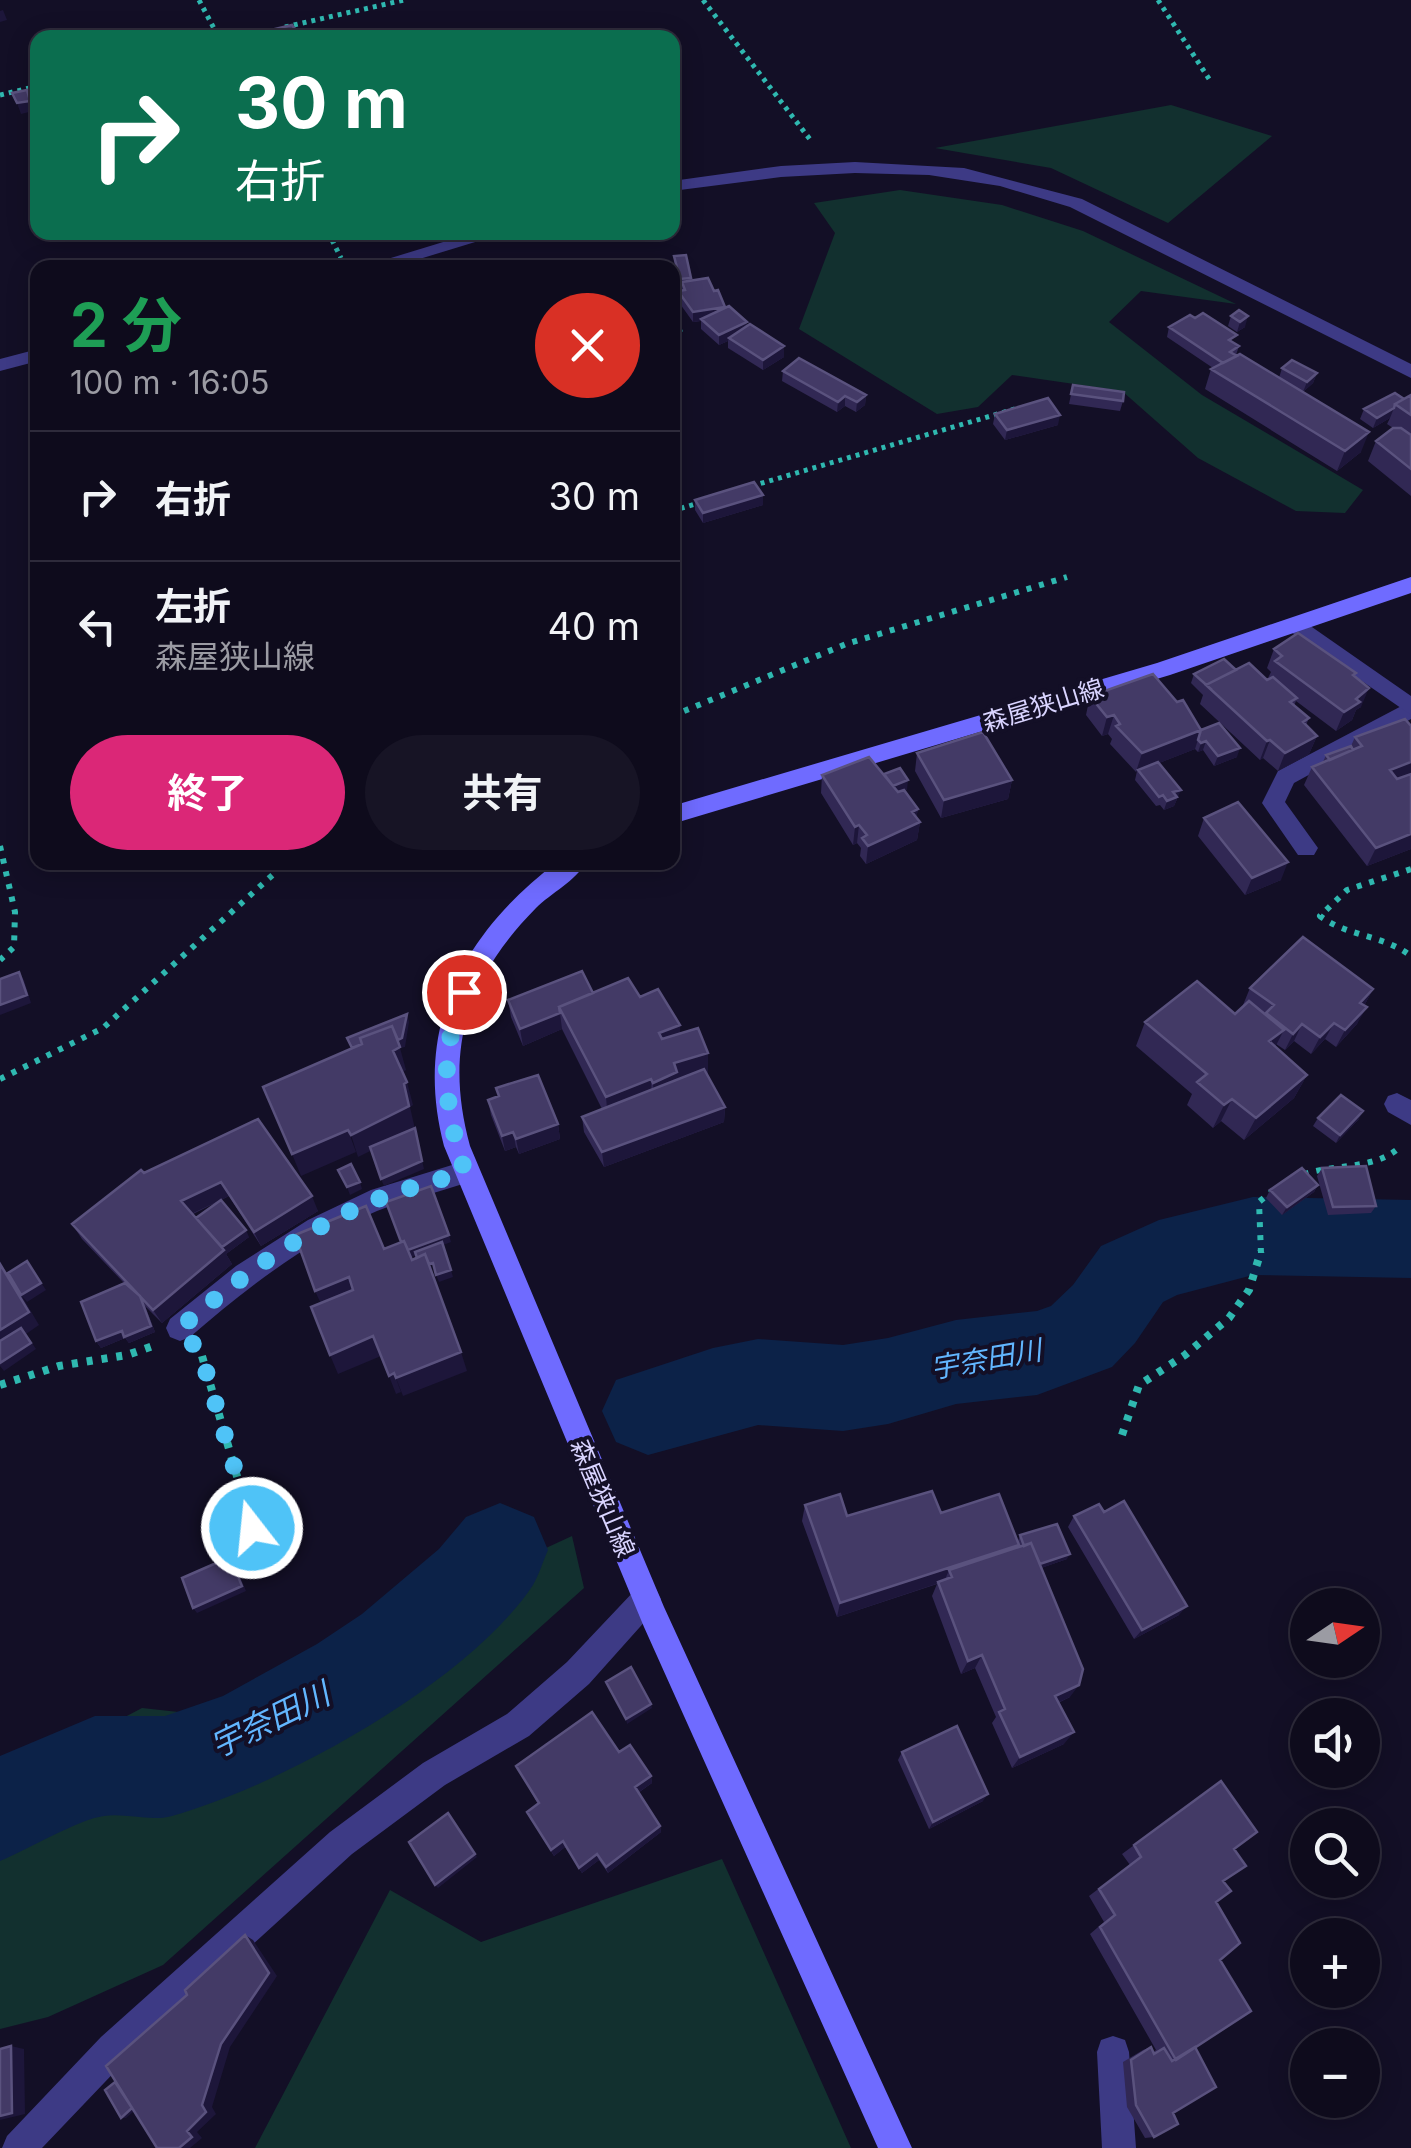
<!DOCTYPE html>
<html lang="ja">
<meta charset="utf-8">
<style>
:root{--surface:#0e0b1c;--page:#171425;--text:#f1f3f6;--muted:#9b9ba3;--line:#2e2b3b;--accent:#db2777}
body{margin:0;font-family:Inter,"Noto Sans JP",sans-serif;background:var(--page);color:var(--text);height:100vh;display:flex;flex-direction:column;font-size:38px;white-space:nowrap}
*{box-sizing:border-box;margin:0}
p{font-size:32px;color:var(--muted)}
.icon{flex:none;width:55px;height:55px;fill:none;stroke:currentColor;stroke-width:2;stroke-linecap:round;stroke-linejoin:round}
.map{position:relative;flex:1;overflow:hidden}
.sheet{position:absolute;left:30px;top:260px;width:650px;height:610px;display:flex;flex-direction:column;background:var(--surface);border-radius:20px;box-shadow:0 5px 25px #0003,0 0 0 2px var(--line)}
.sheet>*{flex:none}
.banner{position:absolute;left:30px;top:30px;width:650px;height:210px;border-radius:20px;box-shadow:0 5px 25px #0003,0 0 0 2px var(--line);background:#0b6e4f;color:#fff;overflow:hidden}
.needle{width:65px;rotate:77deg}
.tools{position:absolute;left:1290px;top:1588px;display:grid;gap:20px}
.tools a{display:grid;place-items:center;width:90px;height:90px;border-radius:50%;background:var(--surface);box-shadow:0 5px 25px #0003,0 0 0 2px var(--line);font-size:50px}
.pin{position:absolute;display:grid;place-items:center;width:85px;height:85px;color:#fff;margin:-42px;border:5px solid #fff;border-radius:50%;box-shadow:0 2px 10px #0007}
.me{position:absolute;width:110px;margin:-55px;rotate:344deg;stroke-linejoin:round;filter:drop-shadow(0 0 8px #0008)}
.turn{display:flex;align-items:center;gap:35px;height:210px;padding:0 40px;font-size:45px}
.turn .icon{width:130px;height:130px;stroke-width:2.5}
.turn b{display:block;font-size:70px;line-height:85px}
.round{display:grid;place-items:center;flex:none;width:105px;height:105px;border-radius:52px;background:var(--page)}
.summary{display:flex;align-items:center;justify-content:space-between;height:170px;padding:0 40px}
h1{font-size:60px;font-weight:700;line-height:75px;color:#1e9e55}
.button{display:flex;gap:20px;margin-top:auto;padding:20px 40px}
.button a{flex:1;height:115px;border-radius:60px;background:var(--accent);color:#fff;font-size:40px;font-weight:700;line-height:115px;text-align:center}
.button a+a{background:var(--page);color:var(--text)}
ul{padding:0;list-style:none}
li{display:flex;align-items:center;gap:30px;height:130px;padding:0 40px;border-top:2px solid var(--line)}
li div{flex:1}
li b{display:block;font-size:38px}
li em{font-style:normal}
.map>svg:first-child{display:block}
.green{fill:#12302f}
.lines{fill:none;stroke-linecap:round;stroke-linejoin:round}
.river{fill:#0c2248;fill-rule:evenodd}
.path-far2{stroke:#2fb8b0;stroke-width:5;stroke-dasharray:4 5;stroke-linecap:butt}
.path-far1{stroke:#2fb8b0;stroke-width:6;stroke-dasharray:5 8;stroke-linecap:butt}
.path{stroke:#2fb8b0;stroke-width:8;stroke-dasharray:6 9;stroke-linecap:butt}
.service{fill:#3d3a85;fill-rule:evenodd}
.minor{fill:#3d3a85;fill-rule:evenodd}
.tertiary{fill:#3d3a85;fill-rule:evenodd}
.secondary{fill:#6f6bff;fill-rule:evenodd}
.wall{fill:#312854}
.shaded-wall{fill:#1d163a}
.building{fill:#433a66;stroke:#5a527e;stroke-width:2.5}
.route{stroke:#4fc3f7;stroke-width:18;stroke-dasharray:0 32.4}
.labels{text-anchor:middle;stroke-width:8;stroke-linejoin:round;paint-order:stroke}
.street-label{font-size:25px;fill:#d9d4ff;stroke:#130f26}
.water-label{font-size:28px;font-style:italic;fill:#62b6ff;stroke:#130f26}
.near-water-label{font-size:32px;font-style:italic;fill:#62b6ff;stroke:#130f26}
</style>
<div class="map">
<svg width="1411" height="2148" viewBox="0 0 1411 2148">
<rect width="100%" height="100%" fill="#130f26"/>
<path class="green" d="M1171 105 1272 136 1168 223 1051 168 935 148Z
M900 190 1002 205 1083 231 1236 304 1141 291 1109 322 1202 395 1363 490 1345 513 1296 511 1198 458 1122 391 1012 375 978 407 937 414 799 329 835 233 814 203Z
M572 1536 584 1588 163 1965 48 2017 0 2029V1783L142 1708 206 1715 304 1700 470 1583Z
M722 1859 851 2148H255L390 1890 481 1942Z"/>
<g class="lines">
<path class="river" d="M1253 1197 1411 1200V1278L1253 1275 1177 1295 1163 1302 1135 1343 1112 1367 1037 1395 956 1404 888 1424 843 1431 758 1425 648 1455 616 1442 602 1411 616 1380 713 1348 758 1339 843 1345 888 1338 956 1320 1037 1311 1051 1306 1073 1285 1101 1246 1159 1220Z
M500 1503 534 1517 548 1550C543 1561 539 1575 533 1585 469 1682 283 1785 172 1816 150 1822 127 1813 104 1816 79 1819 27 1850 0 1861V1756L95 1716H165L223 1696 317 1644 362 1614 439 1549 466 1517Z"/>
<path class="path-far2" d="M199 0 219 38
M703 0 812 142
M1158 0 1211 82
M285 27 404 0
M240 38 268 31
M0 95 38 86
M328 232 341 258
M672 332 682 329
M752 486 1018 408
M672 511 702 502"/>
<path class="path-far1" d="M672 716 846 644 1067 577
M0 846 15 912 14 947 0 960
M1411 869 1347 890 1320 916C1348 937 1384 935 1411 956
M0 1079 103 1028 287 862
M1261 1253 1259 1202C1274 1189 1289 1179 1308 1173 1338 1164 1378 1169 1401 1146"/>
<path class="path" d="M202 1356 252 1528
M0 1385 59 1366 127 1355 153 1346
M1122 1435 1139 1385 1185 1355 1229 1318 1249 1290 1261 1251"/>
<path class="service" d="M1411 701V719L1294 783 1285 802 1318 848 1314 855H1298L1262 803 1278 771Z"/>
<path class="minor" d="M1299 618 1411 696V715L1291 632 1288 626 1291 620Z
M1397 1093 1411 1100V1125L1388 1112 1384 1104 1388 1096Z
M465 1161 474 1164 478 1172 474 1180C442 1192 409 1198 377 1211 307 1241 247 1288 190 1337L180 1341 170 1337 166 1328 170 1319 236 1266 308 1220 371 1190Z
M646 1584 656 1589 661 1599 656 1609 589 1684 529 1736 445 1785 352 1854 125 2061 42 2148H2L7 2136 101 2037 330 1832 423 1763 507 1714 567 1662 636 1589Z
M1113 2036 1125 2040 1129 2052 1136 2148H1102L1097 2052 1101 2040Z"/>
<path class="tertiary" d="M855 162 964 168 1082 199 1411 364V378L1070 207 1000 186 929 175 855 173 781 177 672 191V181L781 166Z
M476 232H508L390 268H358Z
M38 349V361L0 371V359Z"/>
<path class="secondary" d="M1411 577V593L1170 675 672 824V806L1157 663Z
M557 862H586C576 881 551 893 536 908 466 979 444 1050 470 1146L664 1607 912 2148H878L644 1627 444 1146C413 1028 462 934 557 862Z"/>
</g>
<path class="wall" d="M674 256 691 278V280L714 291 725 308 747 326 784 346V357L763 370 728 348V341L719 345 701 329V321L693 322 678 301V291L683 290V289H680L675 266Z
M1239 310 1245 327 1237 332 1228 326 1231 316Z
M1169 327 1235 344 1239 346 1236 355 1279 378 1282 368 1317 373 1313 383 1303 392 1361 452 1337 471 1205 389 1211 369 1213 368 1167 337Z
M783 371 866 395 865 405 856 412 845 406 837 412 782 381Z
M1073 385 1123 401 1120 411 1069 404Z
M1411 395V496L1368 461 1376 441 1393 428 1387 424 1390 418 1373 428 1360 419 1364 409 1404 399Z
M995 414 1058 425 1005 440 993 424Z
M763 495V505L703 523 695 510V500Z
M1274 649 1354 676 1361 707 1356 710 1352 720 1336 731 1296 701 1294 706 1309 718 1306 725 1317 736 1309 754 1278 771 1263 758 1260 760 1200 704 1203 695 1191 683 1194 674 1236 670 1267 680 1271 672 1267 668Z
M1090 696 1201 730 1237 757 1214 766 1203 750 1198 752 1195 749 1159 763 1177 799 1174 806 1164 810 1160 805 1156 806 1135 780 1137 771 1136 772 1110 744 1112 739 1108 734 1102 736 1086 715Z
M1405 719 1411 849 1367 866 1304 785 1312 767 1323 762 1326 755 1351 746 1355 737Z
M917 753 1012 780 1008 799 941 818 915 771Z
M884 774 907 790H905L918 809 916 818 920 822 917 840 866 864 860 856 861 848 857 843 853 845 821 793 822 775Z
M1204 818 1281 880 1245 895 1198 836Z
M1250 988 1373 989 1364 1006 1357 1024 1336 1047 1325 1039 1311 1054 1294 1041 1285 1050 1276 1044 1275 1046 1307 1075 1294 1098 1244 1140 1221 1121 1213 1128 1187 1105 1192 1094 1136 1046 1145 1022 1235 1014 1244 1006 1243 1005Z
M593 993 640 997 680 1034 708 1076 725 1107 724 1122 604 1167 584 1132 582 1117 602 1109 562 1029 523 1046 511 1017 508 1000Z
M496 1088 558 1124 560 1139 519 1154 516 1147 505 1151 491 1115 488 1100 498 1096Z
M1318 1118 1359 1119 1336 1143 1313 1126Z
M258 1119 318 1211 261 1246 229 1196 193 1214 196 1218 249 1237 226 1254 232 1264 162 1323 145 1306 155 1332 129 1343 125 1338 101 1348 96 1341 124 1283 82 1239 72 1224Z
M1322 1168 1376 1206 1371 1213 1328 1215 1317 1176Z
M1318 1185 1314 1192 1282 1215 1266 1198 1270 1190Z
M805 1505 847 1516 941 1513 1019 1545 1017 1548 1020 1547 1018 1541 1020 1535 1067 1559 1041 1568 1070 1697 1058 1703 1064 1744 1012 1768 992 1723 996 1717 975 1668 961 1674 932 1596 937 1584 837 1617 802 1521Z
M1104 1512 1179 1615 1134 1639 1068 1527 1074 1516Z
M619 1752 651 1776 652 1783 638 1793 660 1826 661 1832 608 1873 599 1860 582 1873 565 1847 554 1856 530 1818 527 1812 538 1804 516 1766Z
M902 1752 983 1801 929 1829 898 1760Z
M1221 1781 1234 1849 1216 1902 1220 1960 1195 2047 1173 2113 1154 2137 1145 2138 1127 2107 1123 2062 1143 2050 1151 2047 1153 2052 1156 2050 1090 1934 1104 1922 1089 1896 1130 1865 1122 1854Z"/>
<path class="shaded-wall" d="M3 10 7 20 0 22V11Z
M30 101 33 111 21 114 17 103Z
M725 307V317L693 322V312Z
M1248 316 1245 327 1237 332 1240 322Z
M747 322V332L729 338 728 341 719 345V335Z
M784 346V357L763 370V360Z
M1317 373 1313 383 1303 392 1307 382Z
M866 395 865 405 856 412 857 402Z
M845 396V406L837 412 838 402Z
M1394 408 1390 418 1373 428 1377 418Z
M1060 415 1058 425 1005 440 1007 430Z
M1369 432 1361 452 1337 471 1345 451Z
M763 495V505L703 523V513Z
M1369 688 1361 707 1356 710 1352 720 1336 731 1344 712 1356 699Z
M1114 715 1108 734 1102 736 1107 717Z
M1201 730 1195 749 1136 772 1142 753Z
M1317 736 1309 754 1278 771 1285 753Z
M1270 740 1263 758 1260 760 1267 741Z
M1206 741 1203 750 1198 752 1201 743Z
M1240 748 1237 757 1214 766 1218 756Z
M1411 762V777L1381 788 1390 770Z
M908 780 907 790 887 797 889 788Z
M1012 780 1008 799 941 818 944 800Z
M1181 790 1174 806 1164 810 1167 801 1173 792Z
M918 809 915 824 920 822 917 840 866 864 868 846Z
M859 825 857 843 853 845 855 827Z
M1411 834V849L1367 866 1376 848Z
M1288 862 1281 880 1245 895 1252 878Z
M19 972 24 980 31 1003 0 1015V1005Z
M1373 989 1364 1006 1360 1003Z
M1367 1007 1357 1024 1336 1047 1345 1030Z
M560 1013 562 1029 523 1046 520 1029Z
M407 1014 409 1022 405 1047 400 1048 406 1070 399 1074 393 1051Z
M1334 1023 1325 1039 1311 1054 1320 1037Z
M1302 1024 1294 1041 1285 1050 1293 1034Z
M680 1025 681 1049 660 1057 659 1033Z
M1284 1030 1272 1053 1269 1041Z
M708 1053V1076L654 1106 653 1083 674 1063Z
M1307 1075 1294 1098 1244 1140 1256 1118Z
M651 1079 652 1102 608 1120 606 1097Z
M407 1082 413 1105 410 1107 424 1169 384 1186 381 1179 415 1129 358 1157 351 1135Z
M1232 1099 1221 1121 1213 1128 1224 1105Z
M725 1107 724 1122 604 1167 602 1152Z
M1363 1111 1359 1119 1336 1143 1340 1135Z
M558 1124 560 1139 519 1154 516 1139Z
M348 1130 356 1152 301 1176 292 1154Z
M513 1132 516 1147 505 1151 502 1136Z
M221 1182 229 1196 189 1215 181 1201Z
M360 1182 362 1189 350 1195 347 1187Z
M1318 1185 1314 1192 1282 1215 1287 1207Z
M312 1196 318 1211 261 1246 254 1232Z
M246 1230 249 1237 226 1254 232 1264 162 1323 153 1310 221 1248Z
M449 1235 451 1242 407 1259 404 1252Z
M27 1261 46 1290 27 1302 21 1295Z
M0 1264 10 1276 39 1325 26 1334 36 1349 4 1371 0 1366Z
M451 1270 453 1277 439 1282 436 1275Z
M349 1277 357 1297 324 1310 315 1291Z
M142 1303 145 1306 155 1332 129 1343 125 1338 101 1348 96 1341Z
M373 1336 381 1356 338 1374 330 1355Z
M461 1352 467 1371 403 1396 396 1378Z
M394 1373 401 1392 396 1394 389 1376Z
M1019 1545 1011 1560 952 1577 949 1570 944 1582H938L936 1584 837 1617 840 1603Z
M1070 1554 1067 1559 1030 1572 1032 1567Z
M230 1557 234 1562 246 1591 197 1613 193 1608Z
M1187 1606 1179 1615 1134 1639 1142 1630Z
M982 1655 975 1668 961 1674 968 1661Z
M1079 1685 1070 1697 1046 1708 1055 1696Z
M651 1704 652 1708 627 1724 626 1719Z
M1074 1732 1064 1744 1012 1768 1020 1757Z
M651 1776 652 1783 636 1794 635 1787Z
M988 1794 983 1801 929 1829 933 1822Z
M448 1813 477 1857 438 1888 435 1885Z
M660 1826 661 1832 608 1873 606 1867Z
M563 1841 565 1847 554 1856 551 1850Z
M597 1854 599 1860 582 1873 579 1868Z
M245 1935 253 1940 277 1976 230 2047 212 2107 216 2114 197 2132 202 2138 190 2148H179L202 2105Z
M11 2046 24 2049 25 2114 0 2120Z
M135 2105 140 2106 126 2118H121Z"/>
<path class="building" d="M292 25 300 36 265 38 262 32Z
M27 90 30 101 17 103 12 93Z
M686 255 691 278 680 279 674 256Z
M708 278 714 291 718 290 725 307 693 312 678 291 685 290 682 282Z
M729 306 747 322 719 335 701 319Z
M1239 310 1248 316 1240 322 1231 316Z
M1203 313 1237 335 1229 340 1239 346 1230 352 1237 356 1223 363 1169 327 1190 315 1195 318Z
M750 324 784 346 763 360 729 338Z
M1240 354 1369 432 1345 451 1211 369Z
M799 358 866 395 857 402 845 396 838 402 783 371Z
M1292 360 1317 373 1307 382 1282 368Z
M1073 385 1124 392 1123 401 1071 394Z
M1395 393 1404 399 1395 404 1394 408 1377 418 1364 409Z
M1411 395V415L1395 404Z
M1048 398 1060 415 1007 430 995 414Z
M1393 428H1401L1411 435V469L1376 441Z
M754 482 763 495 703 513 695 500Z
M1298 633 1356 673 1353 675 1369 688 1356 699 1360 702 1344 712 1275 661 1282 656 1274 649Z
M1224 659 1236 670 1206 685 1212 690 1194 674Z
M1249 663 1267 680 1273 677 1297 698 1290 702 1309 718 1303 722 1317 736 1285 753 1270 740 1267 741 1206 685Z
M1153 674 1177 702 1183 700 1201 730 1142 753 1116 726 1120 724 1114 715 1107 717 1090 696Z
M1405 719 1411 726V762L1390 770 1397 779 1411 774V834L1376 848 1312 767 1362 746 1355 737Z
M1219 723 1240 748 1218 756 1206 741 1201 743 1198 740 1201 730Z
M983 732 1012 780 944 800 917 753Z
M1351 746 1353 750 1330 760 1326 755Z
M869 757 898 792 904 790 918 809 912 812 920 822 868 846 862 838 867 835 859 825 855 827 822 775Z
M1158 762 1181 790 1173 792 1177 797 1167 801 1163 795 1159 797 1138 770Z
M900 768 908 780 893 786 884 774Z
M1238 802 1288 862 1252 878 1204 818Z
M1303 937 1373 989 1360 1003 1367 1007 1345 1030 1334 1023 1320 1037 1302 1024 1293 1034 1266 1013 1274 1005 1250 988Z
M582 971 593 993 559 1007 560 1013 520 1029 508 1000Z
M19 972 27 995 0 1005V979Z
M628 978 640 997 658 989 680 1025 659 1033 662 1039 698 1028 708 1053 674 1063 677 1072 653 1083 651 1079 606 1097 559 1007Z
M1197 981 1235 1014 1249 1001 1284 1030 1269 1041 1307 1075 1256 1118 1232 1099 1224 1105 1197 1082 1207 1074 1145 1022Z
M407 1014 402 1038 398 1040 392 1026 360 1038 362 1044 352 1048 347 1038Z
M392 1026 400 1047 393 1051 407 1082 404 1084 409 1106 351 1135 348 1130 292 1154 263 1087 362 1044 360 1038Z
M704 1069 725 1107 602 1152 582 1117Z
M538 1075 558 1124 516 1139 513 1132 502 1136 488 1100 499 1096 496 1088Z
M1341 1095 1363 1111 1340 1135 1318 1118Z
M258 1119 312 1196 254 1232 221 1182 181 1201 224 1250 153 1310 72 1224 141 1170 144 1173Z
M415 1128 422 1161 381 1179 370 1147Z
M351 1164 360 1182 347 1187 338 1170Z
M1366 1166 1376 1206 1333 1207 1322 1168Z
M1302 1168 1318 1185 1287 1207 1270 1190Z
M431 1186 449 1235 408 1250 404 1241 401 1242 386 1202Z
M221 1200 246 1230 222 1247 196 1218Z
M366 1206 384 1249 404 1241 412 1260 425 1254 461 1352 396 1378 394 1373 389 1376 373 1336 330 1355 311 1307 353 1290 349 1277 315 1291 295 1235Z
M442 1242 451 1270 436 1275 433 1263 429 1264 425 1254 417 1258 415 1252Z
M27 1261 41 1283 21 1295 8 1273Z
M0 1264 29 1312 0 1330Z
M125 1283 140 1296 151 1326 124 1337 122 1331 96 1341 81 1302Z
M21 1328 31 1343 0 1363V1341Z
M932 1491 941 1513 999 1494 1019 1545 840 1603 805 1505 840 1494 847 1516Z
M1124 1501 1187 1606 1142 1630 1074 1516 1099 1504 1104 1512Z
M1057 1524 1070 1554 1040 1564 1031 1543 1024 1546 1020 1535Z
M1031 1543 1083 1669 1079 1685 1055 1696 1074 1732 1020 1757 999 1712 1005 1709 982 1655 968 1661 938 1582 952 1577 949 1570Z
M230 1557 242 1586 193 1608 182 1578Z
M631 1667 651 1704 626 1719 606 1682Z
M592 1712 619 1752 630 1745 651 1776 635 1787 660 1826 606 1867 597 1854 579 1868 563 1841 551 1850 527 1812 539 1803 516 1766Z
M957 1726 988 1794 933 1822 902 1752Z
M1221 1781 1257 1832 1234 1849 1246 1866 1223 1881 1231 1891 1216 1902 1240 1943 1220 1960 1251 2011 1176 2060 1100 1927 1115 1915 1099 1889 1141 1857 1134 1845Z
M448 1813 475 1854 435 1885 409 1842Z
M245 1935 269 1973 221 2044 202 2105 206 2112 187 2131 192 2137 179 2148H157L106 2066 187 1995 185 1990Z
M11 2046 12 2113 0 2116V2049Z
M1151 2047 1154 2054 1164 2048 1172 2061 1195 2047 1216 2087 1173 2113 1178 2124 1154 2137 1136 2105 1131 2060Z
M115 2082 132 2108 121 2118 105 2090Z"/>
<g class="lines">
<path class="route" d="M252 1528 201 1354 180 1328C236 1280 300 1232 368 1203 399 1190 433 1182 465 1172 444 1105 438 1058 464 992"/>
</g>
<g class="labels">
<g class="street-label">
<text transform="translate(1043 705) rotate(-17)" y="9">森屋狭山線</text>
<text transform="translate(603 1498) rotate(67)" y="9">森屋狭山線</text>
</g>
<g class="water-label">
<text transform="translate(986 1359) rotate(-10)" y="10">宇奈田川</text>
</g>
<g class="near-water-label">
<text transform="translate(270 1720) rotate(-26)" y="11">宇奈田川</text>
</g>
</g>
</svg>
<div class="tools">
<a><svg class="needle" viewBox="-14 -14 28 28"><path d="M0-13l5 13h-10z" fill="#e53935"/><path d="M0 13l5-13h-10z" fill="#9b9ba3"/></svg></a>
<a><svg class="icon" aria-label="sound" viewBox="0 0 24 24"><path d="M4 9h4l5-4v14l-5-4H4zM17 9q2 3 0 6"/></svg></a>
<a><svg class="icon" aria-label="search" viewBox="0 0 24 24"><circle cx="10" cy="10" r="6"/><path d="M15 15l6 6"/></svg></a>
<a>+</a>
<a>−</a>
</div>
<div class="pin" style="left:464px;top:992px;background:#d93025"><svg class="icon" aria-label="arrive" viewBox="0 0 24 24"><path d="M6 21V4h12l-3 4 3 4H6"/></svg></div>
<svg class="me" style="left:252px;top:1528px" viewBox="-20 -20 40 40"><circle r="17" fill="#4fc3f7" stroke="#fff" stroke-width="3"/><path d="M0-11L8 9 0 5-8 9z" fill="#fff"/></svg>
<div class="banner">
<div class="turn"><svg class="icon" aria-label="right" viewBox="0 0 24 24"><path d="M7 20v-9h11M14 6l5 5-5 5"/></svg><div><b>30 m</b>右折</div></div>
</div>
<section class="sheet">
<div class="summary"><div><h1>2 分</h1><p>100 m · 16:05</p></div><a class="round" style="background:#d93025;color:#fff"><svg class="icon" aria-label="close" viewBox="0 0 24 24"><path d="M6 6l12 12M18 6L6 18"/></svg></a></div>
<ul>
<li><svg class="icon" aria-label="right" viewBox="0 0 24 24"><path d="M7 20v-9h11M14 6l5 5-5 5"/></svg><div><b>右折</b></div><em>30 m</em></li>
<li><svg class="icon" aria-label="left" viewBox="0 0 24 24"><path d="M17 20v-9H6M10 6l-5 5 5 5"/></svg><div><b>左折</b><p>森屋狭山線</p></div><em>40 m</em></li>
</ul>
<div class="button"><a>終了</a><a>共有</a></div>
</section>
</div>
